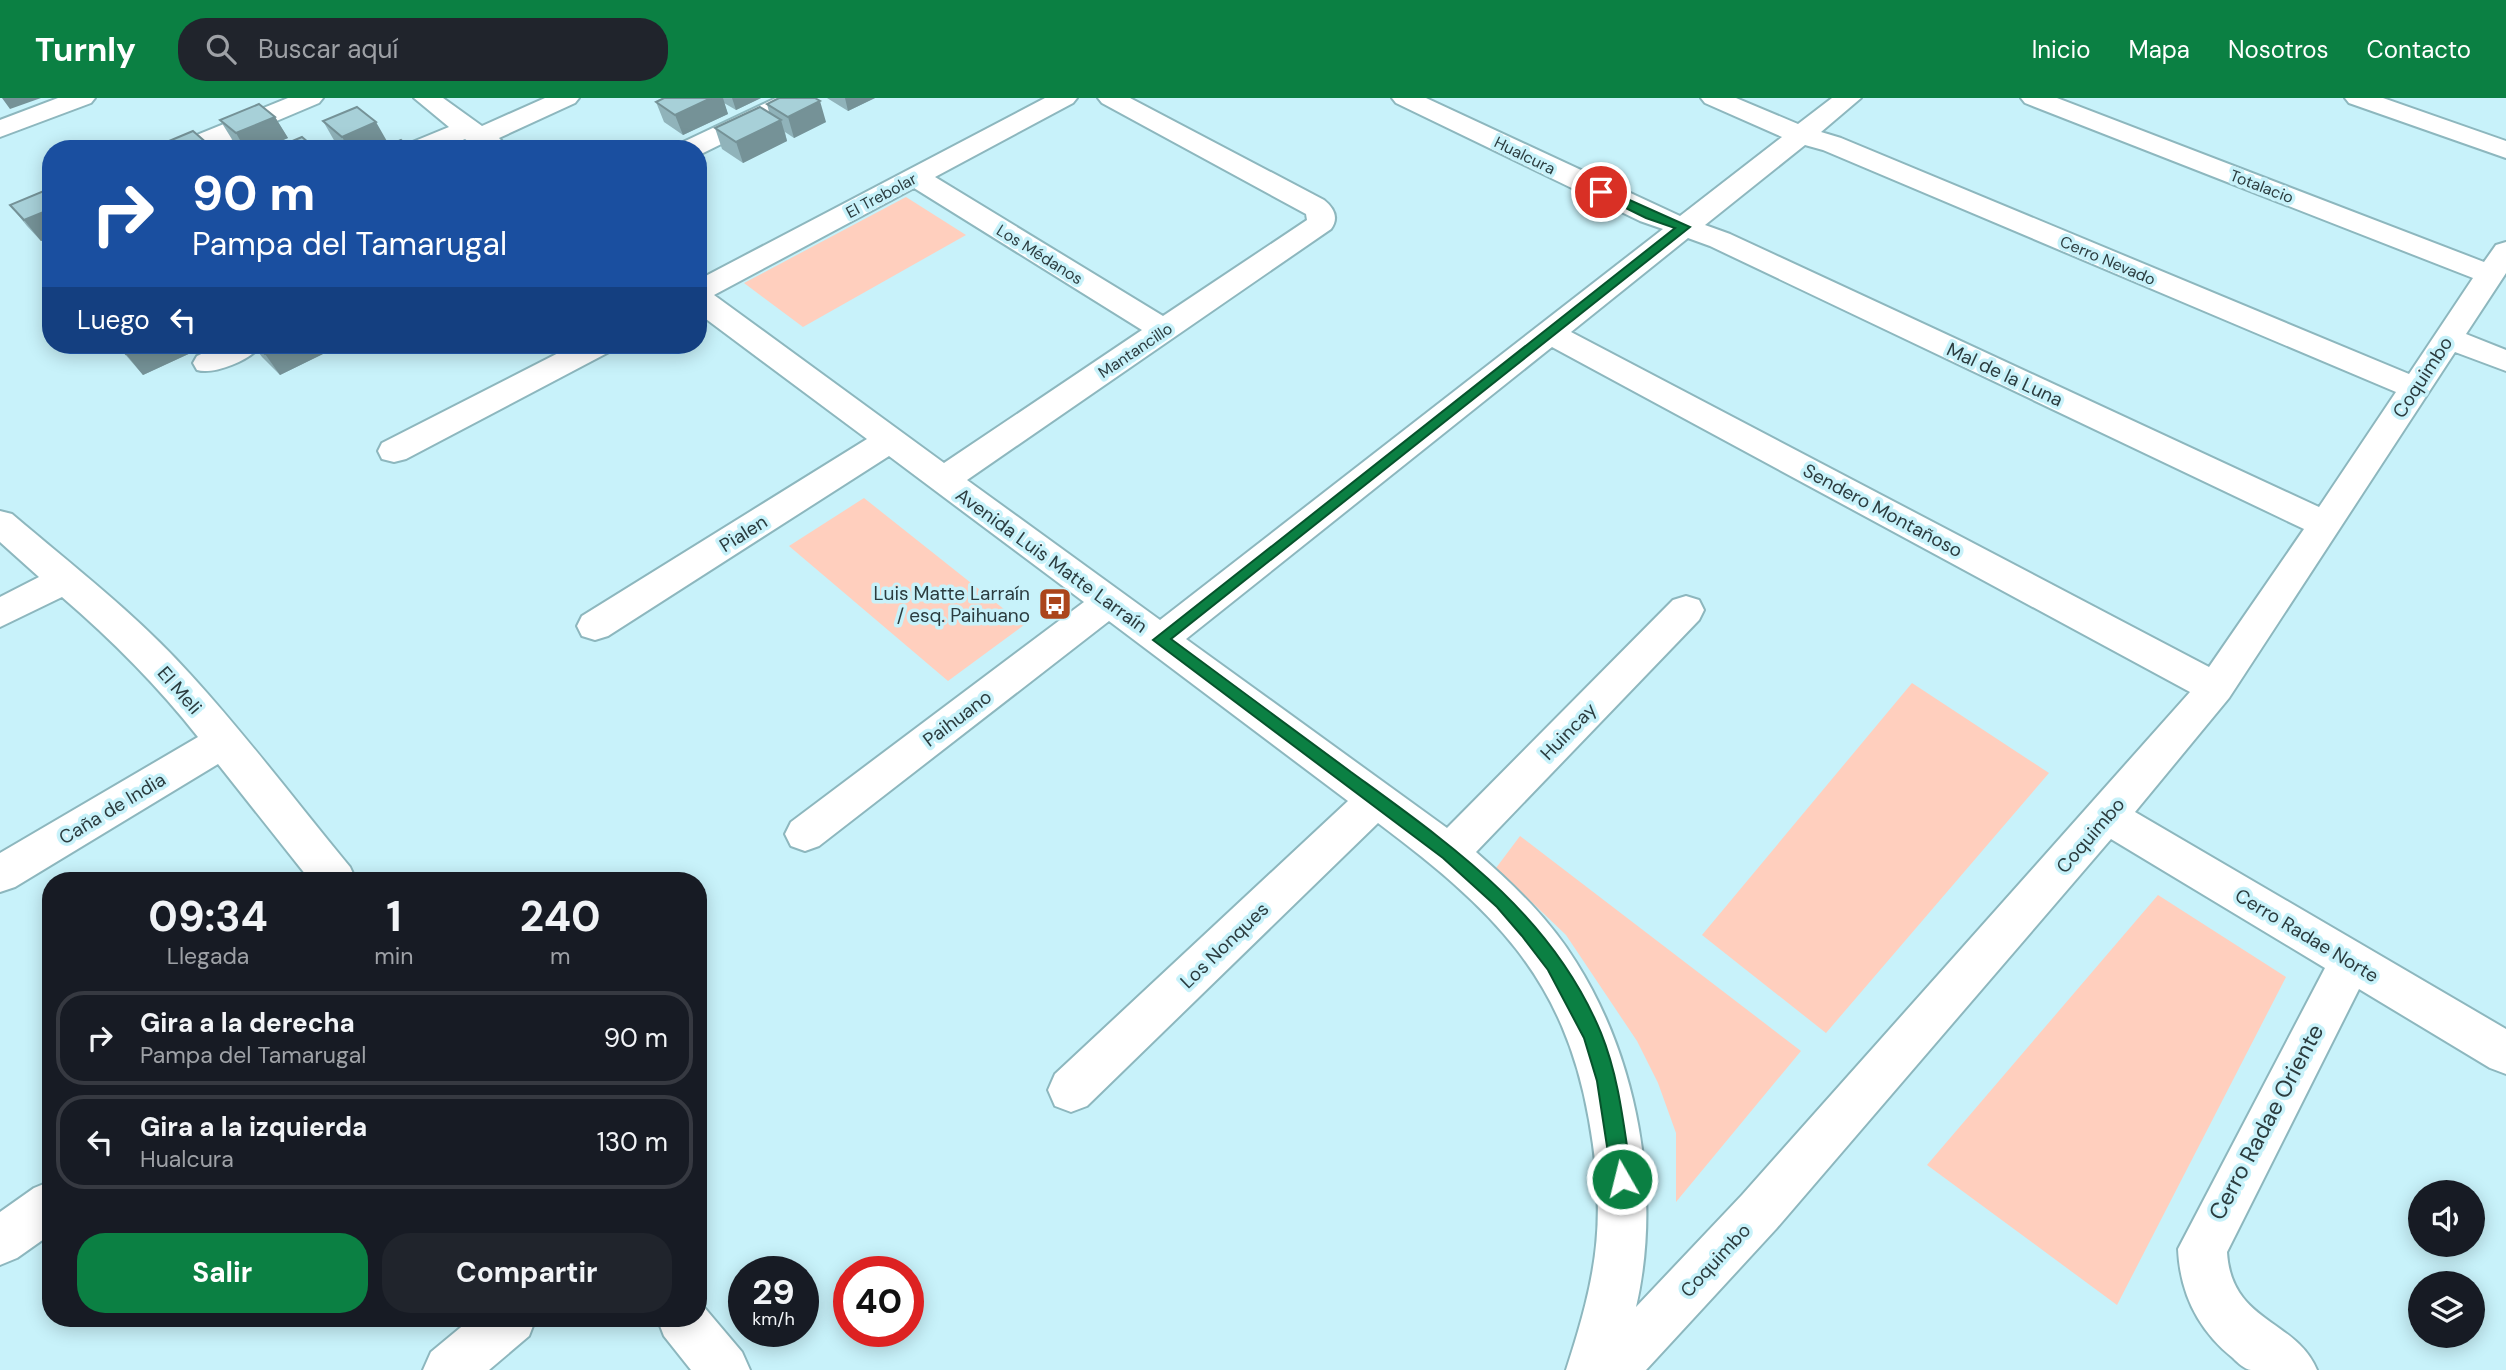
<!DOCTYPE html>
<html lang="es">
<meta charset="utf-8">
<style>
:root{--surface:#171b24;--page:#20242c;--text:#f1f3f6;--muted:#9ea1a6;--line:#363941;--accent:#0b8043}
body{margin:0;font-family:"DM Sans",sans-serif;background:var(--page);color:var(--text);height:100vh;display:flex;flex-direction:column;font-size:26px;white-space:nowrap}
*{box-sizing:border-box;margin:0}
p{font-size:23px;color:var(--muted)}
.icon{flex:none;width:38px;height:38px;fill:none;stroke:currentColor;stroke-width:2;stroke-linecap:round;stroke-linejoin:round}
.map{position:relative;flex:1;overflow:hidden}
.panel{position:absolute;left:42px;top:774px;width:665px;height:455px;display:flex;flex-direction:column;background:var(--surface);border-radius:28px;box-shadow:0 4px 18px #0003}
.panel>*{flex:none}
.hud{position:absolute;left:42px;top:42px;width:665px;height:214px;border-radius:28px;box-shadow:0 4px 18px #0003;background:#1a4fa0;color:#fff;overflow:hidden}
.tools{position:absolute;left:2408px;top:1082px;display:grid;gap:14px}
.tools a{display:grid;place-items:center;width:77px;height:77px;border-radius:50%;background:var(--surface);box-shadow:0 4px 18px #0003;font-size:35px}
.speed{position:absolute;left:728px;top:1158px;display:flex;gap:14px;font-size:35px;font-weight:700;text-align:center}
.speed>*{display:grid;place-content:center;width:91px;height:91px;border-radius:50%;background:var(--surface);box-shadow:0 4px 18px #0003;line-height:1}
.speed small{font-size:18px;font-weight:400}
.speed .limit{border:10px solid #d22;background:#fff;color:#111}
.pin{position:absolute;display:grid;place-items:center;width:60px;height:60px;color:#fff;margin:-30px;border:4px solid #fff;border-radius:50%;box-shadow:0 2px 7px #0007}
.me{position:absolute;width:77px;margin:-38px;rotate:352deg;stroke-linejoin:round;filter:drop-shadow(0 0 5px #0008)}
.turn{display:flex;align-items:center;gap:24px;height:147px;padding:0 35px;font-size:32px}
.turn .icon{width:91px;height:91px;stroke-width:2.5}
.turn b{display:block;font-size:49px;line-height:60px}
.then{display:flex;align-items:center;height:66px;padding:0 35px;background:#0003;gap:14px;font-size:26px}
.eta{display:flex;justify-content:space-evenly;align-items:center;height:119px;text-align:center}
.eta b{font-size:42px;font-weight:700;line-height:49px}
.cta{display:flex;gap:14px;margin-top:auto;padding:14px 35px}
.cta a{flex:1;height:80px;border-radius:28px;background:var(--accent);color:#fff;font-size:28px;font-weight:700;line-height:80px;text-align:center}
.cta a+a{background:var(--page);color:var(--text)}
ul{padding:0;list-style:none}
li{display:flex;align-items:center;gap:21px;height:94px;margin:0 14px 10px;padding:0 21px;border:4px solid var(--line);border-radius:28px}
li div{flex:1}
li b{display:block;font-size:26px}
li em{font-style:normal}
header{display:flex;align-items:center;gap:42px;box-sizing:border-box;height:98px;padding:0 35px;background:var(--accent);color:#fff}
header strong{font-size:33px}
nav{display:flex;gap:38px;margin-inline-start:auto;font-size:24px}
.search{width:490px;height:63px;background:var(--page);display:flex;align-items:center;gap:18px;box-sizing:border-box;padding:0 24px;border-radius:28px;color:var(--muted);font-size:26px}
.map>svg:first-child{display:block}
.green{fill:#ffcfbe}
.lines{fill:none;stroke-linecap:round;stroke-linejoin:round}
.minor-casing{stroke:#8db7be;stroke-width:4}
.minor{fill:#fff;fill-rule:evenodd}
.wall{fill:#90b3ba}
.shaded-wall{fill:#759297}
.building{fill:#a7d0d8;stroke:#759297;stroke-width:2}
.route{fill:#0b8043;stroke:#07532c;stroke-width:2}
.labels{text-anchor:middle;stroke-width:7;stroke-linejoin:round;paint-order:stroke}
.far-street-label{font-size:16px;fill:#2b3c3f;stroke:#c8f2fa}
.street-label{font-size:19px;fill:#2b3c3f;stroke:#c8f2fa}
.poi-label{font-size:19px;fill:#2b3c3f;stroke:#c8f2fa;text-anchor:end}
.near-street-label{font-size:23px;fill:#2b3c3f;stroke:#c8f2fa}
</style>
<header>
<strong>Turnly</strong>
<div class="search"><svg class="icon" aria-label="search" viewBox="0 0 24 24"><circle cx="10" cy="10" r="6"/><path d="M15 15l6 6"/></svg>Buscar aquí</div>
<nav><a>Inicio</a><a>Mapa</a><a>Nosotros</a><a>Contacto</a></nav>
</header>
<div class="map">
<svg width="2506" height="1272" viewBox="0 0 2506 1272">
<rect width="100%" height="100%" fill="#c8f2fa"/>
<path class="green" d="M906 99 966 137 803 229 744 185Z
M864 400 1024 527 948 583 789 448Z
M1912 585 2049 675 1826 935 1702 837Z
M1520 738 1801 953 1676 1104V1035L1658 985 1637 943 1566 837 1496 770Z
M2158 797 2286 879 2117 1207 1927 1067Z"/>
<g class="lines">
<defs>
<path id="minor" d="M58 0H95L91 5 0 39V22Z
M288 0H323L319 5 210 51H173L177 45Z
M414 0H443L482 28 545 0H579L575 5 499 40 509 51H479L465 41 442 51H406L410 45 449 29Z
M776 0H809L805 5 699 57 698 51H677L681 45Z
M1045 0H1077L1073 5 935 79 1163 218 1307 122 1306 116 1102 5 1098 0H1130L1324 102C1334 110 1339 120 1331 131L967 382 1160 522 1663 131 1640 123 1396 5 1392 0H1426L1680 118 1782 39 1705 5 1701 0H1736L1798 26 1832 0H1861L1821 34 1841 40 2409 276 2473 180 2025 5 2021 0H2057L2484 164 2496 147 2506 144V175L2466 236 2506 252V273L2455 254 2229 600 2135 714 2506 931V976L2490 970 2359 891 2227 1154C2231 1225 2296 1221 2317 1272 2295 1272 2272 1272 2251 1272 2244 1271 2238 1265 2233 1260 2198 1232 2180 1195 2178 1151L2325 870 2111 741 1776 1131 1646 1272H1566C1597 1177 1607 1122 1589 1022 1564 878 1491 810 1378 725L1087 1008 1071 1014 1055 1008 1048 992 1055 976 1348 703 1109 523 819 748 805 753 791 748 785 736 791 724 1084 504 889 358 608 538 595 542 582 538 577 528 582 518 867 341 698 215V182ZM1805 47 1823 52 2396 294 2319 409 1730 136 1705 127ZM914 90 1142 232 944 365 714 197ZM1688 140 1710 148 2304 431 2209 569 1571 234ZM1552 249 2190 594 1742 1097 1636 1209C1662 1097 1638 962 1576 864 1550 822 1514 787 1476 754L1699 522 1704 512 1699 502 1686 498 1673 502 1447 730 1186 541Z
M2345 0H2383L2506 43V60L2349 5Z
M221 247H261C251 262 214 277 197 272L193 265 197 258Z
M574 247H613L609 254 406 361 394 364 382 361 378 353 382 345Z
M0 413 12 416C73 468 136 516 190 576 246 637 297 705 350 769L356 782H310L218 666 15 789 0 794V755L198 639C157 587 112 542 62 499L0 529V499L39 479 0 444Z
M51 1083V1136L17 1160 0 1167V1114L34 1090Z
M698 1202 742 1254 750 1272H691L664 1238 657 1220H698Z
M472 1220H536L529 1238 489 1272H423L431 1254Z"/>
</defs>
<use href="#minor" class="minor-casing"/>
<use href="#minor" class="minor"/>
</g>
<path class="wall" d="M664 0H761L736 12 724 5 728 16 683 37 664 24 656 4Z
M827 0H875L848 13Z
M767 6 826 24 794 40 785 34 787 43 743 65 722 51 715 30 769 14Z
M275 19 288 40 262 51H242L233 43 220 22Z
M323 23 388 45 374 51H343L335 44Z
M10 107 51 139 41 143 27 128Z
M117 247H208L143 277Z
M253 247H320L325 255 280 277 262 259Z"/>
<path class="shaded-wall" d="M2 0H41L10 11Z
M711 0H723L728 16 683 37 675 17Z
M732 0H761L736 12Z
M845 0H875L848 13Z
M820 3 826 24 794 40 788 19Z
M275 19 288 40 262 51H245L236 35Z
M781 22 787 43 743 65 736 44Z
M376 24 388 45 374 51H349L342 39Z
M209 47 212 51H199Z
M51 111V139L41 143 24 122Z
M147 247H208L143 277 126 256Z
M283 247H320L325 255 280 277 265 256Z"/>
<path class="building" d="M664 0H711L675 17 656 4Z
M779 0H815L820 3 788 19 767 6Z
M259 6 275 19 236 35 220 22Z
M357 9 376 24 342 39 323 23Z
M760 9 781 22 736 44 715 30Z
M193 33 209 47 199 51H150Z
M302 39 316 51H275L283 47Z
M401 42 412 51H381Z
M51 90V111L24 122 10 107Z
M118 247H147L126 256Z
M256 247H283L265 256Z"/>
<path class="route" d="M1597 91H1605L1690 129 1171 541C1231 586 1291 630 1351 674 1451 747 1552 816 1601 935 1620 982 1624 1032 1632 1081L1629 1088 1622 1091 1615 1088 1612 1081 1597 983 1584 940 1548 872 1522 838 1497 809 1443 760 1153 542 1675 130 1646 120 1597 96Z"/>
<defs>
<symbol id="bus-square" viewBox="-11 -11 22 22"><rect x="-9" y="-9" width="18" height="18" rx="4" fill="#ab451b" stroke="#c8f2fa"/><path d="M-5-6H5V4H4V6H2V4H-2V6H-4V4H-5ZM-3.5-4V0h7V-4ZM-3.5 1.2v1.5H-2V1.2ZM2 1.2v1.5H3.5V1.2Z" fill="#fff"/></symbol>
</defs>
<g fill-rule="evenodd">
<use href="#bus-square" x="1036" y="487" width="38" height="38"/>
</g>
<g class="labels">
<g class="far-street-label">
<text transform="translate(1525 57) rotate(26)" y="6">Hualcura</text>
<text transform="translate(2262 88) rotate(21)" y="6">Totalacio</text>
<text transform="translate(881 97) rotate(-28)" y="6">El Trebolar</text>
<text transform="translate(1040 156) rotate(32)" y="6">Los Médanos</text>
<text transform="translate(2108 162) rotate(23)" y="6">Cerro Nevado</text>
<text transform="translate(1135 252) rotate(-34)" y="6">Mantancillo</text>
</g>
<g class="street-label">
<text transform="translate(2005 276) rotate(25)" y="7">Mal de la Luna</text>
<text transform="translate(2422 279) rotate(-57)" y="7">Coquimbo</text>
<text transform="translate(1883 412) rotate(28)" y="7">Sendero Montañoso</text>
<text transform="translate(743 435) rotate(-32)" y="7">Pialen</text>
<text transform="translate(1052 462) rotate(36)" y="7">Avenida Luis Matte Larraín</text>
<text transform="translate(180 592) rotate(49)" y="7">El Meli</text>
<text transform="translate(957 620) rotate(-37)" y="7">Paihuano</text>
<text transform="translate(1568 633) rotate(-46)" y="7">Huincay</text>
<text transform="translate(112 710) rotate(-31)" y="7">Caña de India</text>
<text transform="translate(2090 737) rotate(-49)" y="7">Coquimbo</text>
<text transform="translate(2307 837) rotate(31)" y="7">Cerro Radae Norte</text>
<text transform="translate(1224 847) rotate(-44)" y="7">Los Nonques</text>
<text transform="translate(1715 1162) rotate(-47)" y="7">Coquimbo</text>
</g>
<g class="poi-label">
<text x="1030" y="502">Luis Matte Larraín<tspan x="1030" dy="22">/ esq. Paihuano</tspan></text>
</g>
<g class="near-street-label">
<text transform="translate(2266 1024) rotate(-62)" y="8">Cerro Radae Oriente</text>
</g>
</g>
</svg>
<div class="tools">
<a><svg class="icon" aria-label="sound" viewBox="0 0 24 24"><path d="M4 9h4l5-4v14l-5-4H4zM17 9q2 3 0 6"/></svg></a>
<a><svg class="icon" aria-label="layers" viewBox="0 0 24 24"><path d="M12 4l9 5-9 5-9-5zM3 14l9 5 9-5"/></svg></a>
</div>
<div class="speed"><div>29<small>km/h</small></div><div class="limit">40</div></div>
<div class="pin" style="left:1601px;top:94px;background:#d93025"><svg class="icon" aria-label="arrive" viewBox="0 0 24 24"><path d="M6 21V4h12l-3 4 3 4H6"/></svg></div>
<svg class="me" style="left:1622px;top:1081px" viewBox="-20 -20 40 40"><circle r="17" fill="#0b8043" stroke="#fff" stroke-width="3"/><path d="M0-11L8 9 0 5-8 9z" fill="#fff"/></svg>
<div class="hud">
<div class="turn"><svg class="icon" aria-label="right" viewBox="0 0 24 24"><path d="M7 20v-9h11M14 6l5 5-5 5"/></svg><div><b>90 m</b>Pampa del Tamarugal</div></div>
<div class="then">Luego<svg class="icon" aria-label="left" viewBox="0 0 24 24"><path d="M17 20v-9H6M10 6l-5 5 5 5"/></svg></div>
</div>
<section class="panel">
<div class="eta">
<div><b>09:34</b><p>Llegada</p></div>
<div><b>1</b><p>min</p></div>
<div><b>240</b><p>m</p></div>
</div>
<ul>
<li><svg class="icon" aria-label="right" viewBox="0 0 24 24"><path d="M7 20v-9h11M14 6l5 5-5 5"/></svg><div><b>Gira a la derecha</b><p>Pampa del Tamarugal</p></div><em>90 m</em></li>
<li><svg class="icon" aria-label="left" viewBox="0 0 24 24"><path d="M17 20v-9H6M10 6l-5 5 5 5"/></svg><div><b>Gira a la izquierda</b><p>Hualcura</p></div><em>130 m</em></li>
</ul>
<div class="cta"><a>Salir</a><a>Compartir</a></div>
</section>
</div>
